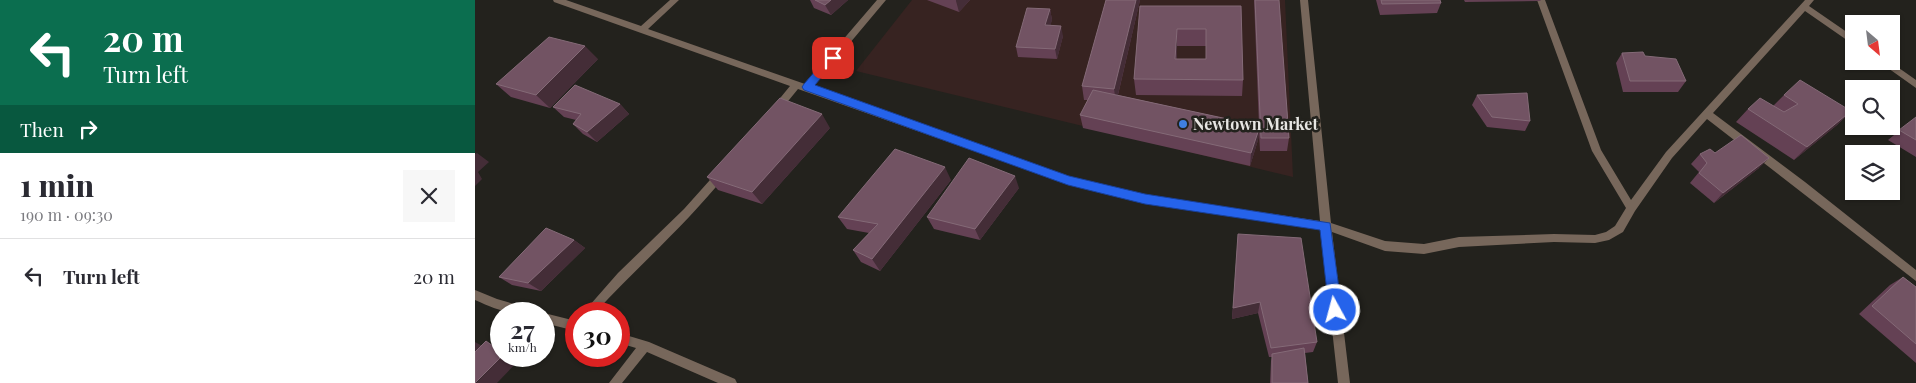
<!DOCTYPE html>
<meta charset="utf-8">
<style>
:root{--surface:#fff;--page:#f7f7f7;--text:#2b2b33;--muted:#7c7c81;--line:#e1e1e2}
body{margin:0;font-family:"Playfair Display",serif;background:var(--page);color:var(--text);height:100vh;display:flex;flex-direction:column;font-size:19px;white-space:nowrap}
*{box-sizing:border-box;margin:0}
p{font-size:16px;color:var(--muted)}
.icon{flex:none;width:28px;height:28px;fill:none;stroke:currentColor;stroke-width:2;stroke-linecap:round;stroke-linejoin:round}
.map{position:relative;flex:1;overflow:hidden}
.drawer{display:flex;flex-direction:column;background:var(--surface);width:475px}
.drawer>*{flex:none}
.banner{background:#0b6e4f;color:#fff;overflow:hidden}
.needle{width:32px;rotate:152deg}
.controls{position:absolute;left:1370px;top:15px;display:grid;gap:10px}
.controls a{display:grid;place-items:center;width:55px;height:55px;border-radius:0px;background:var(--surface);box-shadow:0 1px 4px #0004;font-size:25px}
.speed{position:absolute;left:15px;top:302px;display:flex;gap:10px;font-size:25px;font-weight:700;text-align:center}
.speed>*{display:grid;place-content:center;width:65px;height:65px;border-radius:50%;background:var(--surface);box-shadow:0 1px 4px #0004;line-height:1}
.speed small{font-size:12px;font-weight:400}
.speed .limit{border:8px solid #d22;background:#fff;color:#111}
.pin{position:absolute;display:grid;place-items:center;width:42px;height:42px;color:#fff;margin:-21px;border-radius:10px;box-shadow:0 2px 8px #0006}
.me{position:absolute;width:55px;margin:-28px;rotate:353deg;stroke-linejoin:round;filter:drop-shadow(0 0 4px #0008)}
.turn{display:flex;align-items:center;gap:18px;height:105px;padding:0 20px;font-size:22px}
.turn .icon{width:65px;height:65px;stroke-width:2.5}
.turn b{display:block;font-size:35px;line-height:42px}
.then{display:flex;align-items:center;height:48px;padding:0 20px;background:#0003;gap:10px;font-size:19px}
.round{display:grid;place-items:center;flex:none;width:52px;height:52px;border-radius:0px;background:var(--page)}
.summary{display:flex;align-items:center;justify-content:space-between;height:85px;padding:0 20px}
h1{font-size:30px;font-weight:800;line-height:38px}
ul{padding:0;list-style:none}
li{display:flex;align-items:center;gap:15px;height:75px;padding:0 20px;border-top:1px solid var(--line)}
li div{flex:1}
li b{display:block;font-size:19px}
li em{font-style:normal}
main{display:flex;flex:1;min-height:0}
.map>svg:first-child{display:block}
.commercial{fill:#372321}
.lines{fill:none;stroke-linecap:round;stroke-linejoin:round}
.street{fill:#77675b;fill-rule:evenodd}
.wall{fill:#644154;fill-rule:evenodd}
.shaded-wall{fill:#442d37}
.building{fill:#725363;stroke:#846a77;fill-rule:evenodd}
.route{fill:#2563eb;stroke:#184099}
.shop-dot{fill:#3f7fe0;stroke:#23221d;stroke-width:2}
.labels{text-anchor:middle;stroke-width:5;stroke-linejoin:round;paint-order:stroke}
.poi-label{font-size:16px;font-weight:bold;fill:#e7e6e3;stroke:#23221d;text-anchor:start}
</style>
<main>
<section class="drawer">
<div class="banner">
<div class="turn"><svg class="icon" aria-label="left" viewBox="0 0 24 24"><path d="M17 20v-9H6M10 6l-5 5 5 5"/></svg><div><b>20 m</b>Turn left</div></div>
<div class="then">Then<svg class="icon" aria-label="right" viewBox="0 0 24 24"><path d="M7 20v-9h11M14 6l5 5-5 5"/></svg></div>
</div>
<div class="summary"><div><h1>1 min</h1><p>190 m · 09:30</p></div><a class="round"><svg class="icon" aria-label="close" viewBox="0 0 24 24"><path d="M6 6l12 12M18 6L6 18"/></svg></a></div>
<ul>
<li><svg class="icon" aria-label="left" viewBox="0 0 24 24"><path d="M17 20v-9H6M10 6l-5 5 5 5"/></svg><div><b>Turn left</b></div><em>20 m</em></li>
</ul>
</section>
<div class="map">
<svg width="1441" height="383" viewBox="0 0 1441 383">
<rect width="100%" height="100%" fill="#23221d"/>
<path class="commercial" d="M437 0H810L818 177 381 71Z"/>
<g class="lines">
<path class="street" d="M78 0H91L166 26 195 0H204L173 29 330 84 402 0H411L338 87 593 176 670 195 845 221 825 0H833L856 223 910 241 949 244 984 237 1079 234 1120 235 1131 232 1140 226 1151 208 1117 151 1062 0H1070L1126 150 1156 200 1191 152 1330 0H1339L1334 6 1379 37V45L1330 11 1238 113 1330 182 1441 270V281L1232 119 1197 158 1160 211 1148 232 1134 240 1120 243 1079 242 984 247 949 254 910 251 857 232 875 383H863L846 230 670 203 593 184 323 89 305 111 302 112 297 108 315 86 79 2Z
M1403 61H1414L1441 80V88Z
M246 170 249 171 251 174 249 177C210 226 162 267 119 314H107L143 273 209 209 243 171Z
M0 290 22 299 59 310 60 314C34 314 24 311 0 300Z
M69 313 101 321V331L69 323V314H67Z
M144 333 174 342 260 379 262 383H243L172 352 147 383H134L161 348 144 343Z"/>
</g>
<path class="wall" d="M335 0H373L356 15 339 8Z
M452 0H495L484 12Z
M631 0H665L643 95 784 126 779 0H804L814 138 812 151H785L784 132 783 140 775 166 608 128 605 115 613 100H609L607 86Z
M901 0H965L966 3 962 13 905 15Z
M989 0H1066L1065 1 990 2Z
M665 6H766L768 80 767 96 661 95 659 79ZM702 46H731V59H702Z
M575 9 577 20 575 25 588 36 582 59 543 57 541 47Z
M1147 53 1170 56 1211 81 1203 92H1148L1141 63Z
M123 59 75 108 36 97 21 84Z
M1002 95 1055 121 1050 131 1012 127 997 105Z
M1309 95 1376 111 1362 125 1319 160 1261 122 1273 109 1298 106Z
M145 104 154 114 122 142 108 134 98 124 101 120 89 117 78 107Z
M1441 117V157L1413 140Z
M355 128 287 204 243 190 232 177Z
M1240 153 1284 168 1239 203 1215 183 1224 172 1216 164 1225 154Z
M476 180 405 271 386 262 378 250 394 233 372 229 363 217Z
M544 188 505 240 459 229 452 217Z
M763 234 842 342 838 352 830 353 833 383H795L796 361 797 357H794L783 313 757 319Z
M99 240 110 248 66 291 37 285 24 277Z
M1428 277 1441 287V363L1384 314 1415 285Z"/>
<path class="shaded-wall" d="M356 0H373L356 15 350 5Z
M481 0H495L484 12 481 1Z
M661 0H665L641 103 639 89Z
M575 9 577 20 573 35 570 25Z
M586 26 588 36 582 59 580 49Z
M702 29V46L701 75 700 59Z
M110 46 123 59 75 108 61 95Z
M145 104 154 114 122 142 112 132Z
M1376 111 1362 125 1319 160 1332 147Z
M347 114 355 128 287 204 277 192Z
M785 126 783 140 775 166 776 153Z
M2 153 14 162 3 172 7 179 0 186V154Z
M1294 158 1284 168 1239 203 1248 193Z
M470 167 476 180 405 271 397 259Z
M540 176 544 188 505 240 500 229Z
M99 240 110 248 66 291 53 283Z
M785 302 783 313 757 319 758 308Z
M11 341 26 350V352Z
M0 342 11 348 0 358Z
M27 356H36L43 361 22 383H1Z"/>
<path class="building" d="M340 0H356L350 5Z
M631 0H661L639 89 607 86Z
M780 0H804L814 138H786Z
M906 0H965L966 3 907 4Z
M665 6H766L768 80 659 79ZM702 29H731V59H700Z
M552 8 575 9 570 25 586 26 580 49 541 47Z
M74 37 110 46 61 95 21 84Z
M1168 52 1170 56 1201 59 1211 81H1155L1147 53Z
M1325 80 1376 111 1332 147 1273 109 1285 98 1309 112 1323 104 1309 95Z
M100 85 145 104 112 132 98 124 106 114 78 107Z
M618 90 785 126 776 153 605 115Z
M1052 93 1055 121 1017 117 1002 95Z
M305 98 347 114 277 192 232 177Z
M1441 117V140L1424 130Z
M1266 135 1294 158 1248 193 1224 173 1232 163 1225 154 1235 149 1240 153Z
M420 149 470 167 397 259 378 250 403 224 363 217Z
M494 158 540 176 500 229 452 217Z
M71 228 99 240 53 283 24 277Z
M763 234 826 238 842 342 796 348 785 302 758 308Z
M1428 277 1441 287V344L1397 306Z
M11 341 26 352 27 356 0 383V352Z
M829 348 833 383H797V354Z"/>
<path class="route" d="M358 54 361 55V60L340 85 594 176 670 194 855 223 867 310 865 314 860 316 856 314 854 310 845 230 670 204 593 185 329 90 327 87 329 84 354 55Z"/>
<circle class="shop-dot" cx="708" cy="124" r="5"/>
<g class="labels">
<g class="poi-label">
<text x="718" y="130">Newtown Market</text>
</g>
</g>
</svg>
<div class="controls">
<a><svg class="needle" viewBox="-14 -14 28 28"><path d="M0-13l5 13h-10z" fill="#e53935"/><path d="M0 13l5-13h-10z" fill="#7c7c81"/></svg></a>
<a><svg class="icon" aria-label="search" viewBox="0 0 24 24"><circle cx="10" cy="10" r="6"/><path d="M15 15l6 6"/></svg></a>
<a><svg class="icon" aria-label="layers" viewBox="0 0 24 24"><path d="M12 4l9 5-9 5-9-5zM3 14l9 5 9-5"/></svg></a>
</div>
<div class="speed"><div>27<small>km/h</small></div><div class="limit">30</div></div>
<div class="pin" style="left:358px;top:58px;background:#d93025"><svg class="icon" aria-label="arrive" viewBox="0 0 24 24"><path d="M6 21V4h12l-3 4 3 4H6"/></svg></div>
<svg class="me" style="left:860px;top:310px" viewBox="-20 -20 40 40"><circle r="17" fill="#2563eb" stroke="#fff" stroke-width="3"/><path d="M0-11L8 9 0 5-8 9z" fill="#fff"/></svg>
</div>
</main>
